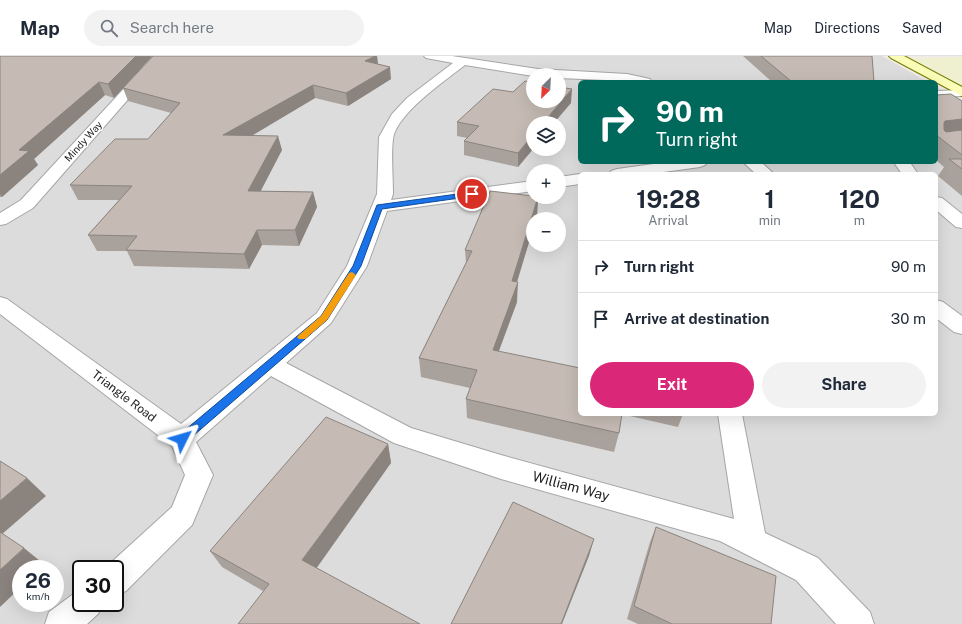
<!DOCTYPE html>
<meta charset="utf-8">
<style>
:root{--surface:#fff;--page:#f2f2f3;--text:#1f2937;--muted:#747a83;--line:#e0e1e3;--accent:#db2777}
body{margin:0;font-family:"Public Sans",sans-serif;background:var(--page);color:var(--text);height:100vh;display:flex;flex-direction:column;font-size:15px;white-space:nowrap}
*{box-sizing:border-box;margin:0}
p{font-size:13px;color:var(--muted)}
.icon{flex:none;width:22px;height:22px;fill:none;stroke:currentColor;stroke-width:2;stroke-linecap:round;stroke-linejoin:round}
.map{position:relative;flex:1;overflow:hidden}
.drawer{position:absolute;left:578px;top:116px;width:360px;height:244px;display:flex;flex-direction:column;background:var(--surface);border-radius:6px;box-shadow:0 4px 16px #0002}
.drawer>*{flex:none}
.hud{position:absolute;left:578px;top:24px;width:360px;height:84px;border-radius:6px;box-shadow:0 4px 16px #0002;background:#00695c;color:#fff;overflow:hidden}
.needle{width:26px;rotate:204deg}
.buttons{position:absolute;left:526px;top:12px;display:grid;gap:8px}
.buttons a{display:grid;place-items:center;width:40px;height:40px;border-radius:50%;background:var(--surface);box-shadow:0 4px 16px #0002;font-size:20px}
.speed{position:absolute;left:12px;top:504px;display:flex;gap:8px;font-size:20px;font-weight:700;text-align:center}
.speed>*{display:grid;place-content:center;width:52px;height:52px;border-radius:50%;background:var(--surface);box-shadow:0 4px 16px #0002;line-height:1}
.speed small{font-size:10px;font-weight:400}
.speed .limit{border:2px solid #111;border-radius:6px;background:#fff;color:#111}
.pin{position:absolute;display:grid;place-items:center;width:34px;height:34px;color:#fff;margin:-17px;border:2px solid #fff;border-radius:50%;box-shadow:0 1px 4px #0007}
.me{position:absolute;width:44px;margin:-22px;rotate:50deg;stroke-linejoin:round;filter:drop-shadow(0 0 3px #0008)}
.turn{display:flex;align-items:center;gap:14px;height:84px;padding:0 12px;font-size:18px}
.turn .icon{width:52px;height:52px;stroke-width:2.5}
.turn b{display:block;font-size:28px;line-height:34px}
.eta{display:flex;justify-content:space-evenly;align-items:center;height:68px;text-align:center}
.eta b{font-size:24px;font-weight:700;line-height:28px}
.cta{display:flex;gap:8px;margin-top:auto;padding:8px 12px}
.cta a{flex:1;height:46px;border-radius:24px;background:var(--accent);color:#fff;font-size:16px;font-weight:700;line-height:46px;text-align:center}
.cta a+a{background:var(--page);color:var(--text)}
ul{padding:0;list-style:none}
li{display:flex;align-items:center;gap:12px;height:52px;padding:0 12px;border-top:1px solid var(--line)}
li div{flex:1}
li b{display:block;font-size:15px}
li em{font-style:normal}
header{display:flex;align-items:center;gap:24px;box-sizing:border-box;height:56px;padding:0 20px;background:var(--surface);border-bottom:1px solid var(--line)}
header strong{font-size:19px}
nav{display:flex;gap:22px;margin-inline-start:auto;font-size:14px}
.search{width:280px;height:36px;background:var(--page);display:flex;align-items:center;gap:10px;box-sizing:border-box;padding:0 14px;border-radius:22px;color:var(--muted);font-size:15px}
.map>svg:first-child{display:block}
.residential{fill:#dddcdc;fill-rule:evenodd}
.farmland{fill:#eff0d0}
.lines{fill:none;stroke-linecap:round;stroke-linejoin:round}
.lane-casing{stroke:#a6a6a6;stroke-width:2}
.street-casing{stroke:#a6a6a6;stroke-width:2}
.secondary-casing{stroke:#737c00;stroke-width:2}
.lane{fill:#fff;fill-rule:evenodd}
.street{fill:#fff;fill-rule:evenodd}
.secondary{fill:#fbfcb7;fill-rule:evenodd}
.wall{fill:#a9a19b}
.shaded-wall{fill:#8a837e}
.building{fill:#c5bbb4;stroke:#8a837e}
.route{fill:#1a73e8;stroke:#114b97}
.slow{fill:#f59e0b}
.labels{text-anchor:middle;stroke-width:3;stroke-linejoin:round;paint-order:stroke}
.far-street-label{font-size:10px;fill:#1f1f1f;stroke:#fff}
.street-label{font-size:12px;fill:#1f1f1f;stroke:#fff}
.near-street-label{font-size:14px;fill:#1f1f1f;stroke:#fff}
</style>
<header>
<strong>Map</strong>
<div class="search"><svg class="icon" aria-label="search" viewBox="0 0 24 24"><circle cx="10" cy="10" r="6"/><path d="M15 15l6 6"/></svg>Search here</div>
<nav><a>Map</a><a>Directions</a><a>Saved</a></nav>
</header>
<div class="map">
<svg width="962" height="568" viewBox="0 0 962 568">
<rect width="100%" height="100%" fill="#f0ece5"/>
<path class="residential" d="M0 0H882L928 26H580V106H936V31L962 45V568H0ZM533 19H559V45H533ZM533 67H559V93H533ZM533 115H559V141H533ZM580 118H936V358H580ZM533 163H559V189H533ZM21 513H55V547H21ZM81 513H115V547H81Z"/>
<path class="farmland" d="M962 1V34L904 3Z"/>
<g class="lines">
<defs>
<path id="lane" d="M962 34V40L936 41V35Z"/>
<path id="street" d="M154 0H166L33 152 6 168 0 169V157L21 144Z
M424 0H452L538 13 627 18 650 23 652 26 559 22V19L533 20 465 9C446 24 396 58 393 83 391 100 393 120 393 138L391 144 533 125V135L387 155 367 210 331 267 286 307 411 372 501 399 734 463 718 358H742L765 477 818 502 870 556 874 568H836L796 524 720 485 501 423 394 387 271 320 196 386 213 419 192 469 126 535 115 539V513H104L172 451 185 419 172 390 0 258V241L7 243 181 368 317 257 347 210 377 138 379 81 392 58 407 42 453 7 426 2Z
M668 106H708L705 109 700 111 649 118H609L611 115 617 113Z
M743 106H761L774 118H756Z
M896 106H912L911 108 918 118H902L895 108Z
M580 118V128L559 131V121Z
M936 141 942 142 962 158V172L956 171 936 154Z
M936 244 943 246 962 260V278L954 276 936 262Z
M81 534V547H103L98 558 87 568H45L49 556 76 536Z"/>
<path id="secondary" d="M889 0H904L962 31V40L891 2Z"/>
</defs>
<use href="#lane" class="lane-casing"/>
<use href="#street" class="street-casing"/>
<use href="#secondary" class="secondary-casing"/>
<use href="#lane" class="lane"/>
<use href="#street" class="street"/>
<use href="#secondary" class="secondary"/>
</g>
<path class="wall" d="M0 0H152L114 42 105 39 34 103 38 109 2 141H0Z
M153 0H377L378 8 391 23 348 50 315 42 252 79 282 94 260 135 313 136 317 151 299 190 262 189 249 213 134 210 127 195H97L88 179 119 144H78L70 129 148 83 171 57 128 45 123 32Z
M743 0H872L874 26H772Z
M513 36 571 47 533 67V93L518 111 464 99V85L467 82 457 80V66Z
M936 39 962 45V140L938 120 944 111 936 104Z
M538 141 537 160 533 163V173L517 226V246L499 295 580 358H683L678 371 621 358 619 377 614 396 467 362 466 343 470 332 421 321 419 302 466 207 465 194Z
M388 388 391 407 263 535 222 511 210 495Z
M656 471 771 568H638L627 563 650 486Z"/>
<path class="shaded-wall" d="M136 0H152L114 42 108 28Z
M375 0H377L378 11 365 5Z
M390 11 391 23 348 50 346 37Z
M99 26 105 39 34 103 38 109 2 141 0 138V119L19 94Z
M313 29 315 42 228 94 223 79Z
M572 33 571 47 554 67H543Z
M962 63V79L939 81 944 67 945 65Z
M533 79V93L518 111V97Z
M278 80 282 94 253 150 248 135Z
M313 136 317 151 299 190 295 174Z
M538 141 537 160 536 163H533V173L512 242 518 226 517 246 492 313 493 294 512 225Z
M257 174 262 189 249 213 244 198Z
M388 388 391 407 311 520 302 504Z
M27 422 46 440 1 479 0 478V445Z
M594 483 589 500 562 568H561Z
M24 492 45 509 40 513H21V531L0 551V514Z"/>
<path class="building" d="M0 0H136L108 28 99 26 19 94 29 95 0 119Z
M153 0H375L365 5 390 11 346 37 313 29 223 79 278 80 248 135 313 136 295 174H257L244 198 126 194 137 180 88 179 132 130 70 129 115 83H148L180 47 123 32Z
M761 0H872L874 26H792Z
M525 25 533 26V45H559V31L572 33 543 67H533V79L518 97 464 85 479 70 457 66 493 33 513 36Z
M951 38 962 45V63L945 65 944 67V74L946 76 962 74V99L936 79V39Z
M949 103H962V113Z
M490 135 533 140V141H538L512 225 518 226 493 294 580 312V358H622L619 377 466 343 477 314 419 302 472 195 465 194Z
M326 361 388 388 302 504 420 568H238L269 528 210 495Z
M0 405 27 422 0 445Z
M513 446 594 483 561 568H451Z
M656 471 776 520 771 568H672L634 550Z
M0 476 24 492 0 514Z"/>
<path class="route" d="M472 136 475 138 474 140 382 153 361 210 327 264 186 386 182 388 178 386 177 383 178 380 321 260 353 210 377 149Z"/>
<path class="slow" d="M352 216 356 219 327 264 305 283H299L297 281 299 279 321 260 349 217Z"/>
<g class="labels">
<g class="far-street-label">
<text transform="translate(83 85) rotate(-48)" y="4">Mindy Way</text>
</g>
<g class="street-label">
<text transform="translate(124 340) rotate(37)" y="4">Triangle Road</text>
</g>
<g class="near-street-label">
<text transform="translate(571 430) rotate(15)" y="5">William Way</text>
</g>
</g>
</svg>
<div class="buttons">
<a><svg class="needle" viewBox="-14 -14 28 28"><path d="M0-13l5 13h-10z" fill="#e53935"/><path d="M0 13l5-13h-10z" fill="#747a83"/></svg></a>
<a><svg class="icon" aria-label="layers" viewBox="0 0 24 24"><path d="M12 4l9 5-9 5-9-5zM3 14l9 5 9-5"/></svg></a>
<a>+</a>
<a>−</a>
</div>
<div class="speed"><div>26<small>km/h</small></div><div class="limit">30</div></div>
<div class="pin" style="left:472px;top:138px;background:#d93025"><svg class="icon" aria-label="arrive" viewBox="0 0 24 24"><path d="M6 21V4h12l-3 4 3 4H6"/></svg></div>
<svg class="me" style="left:182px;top:383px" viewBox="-20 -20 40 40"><path d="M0-17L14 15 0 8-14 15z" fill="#1a73e8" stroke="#fff" stroke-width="4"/></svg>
<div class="hud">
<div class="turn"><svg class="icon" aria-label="right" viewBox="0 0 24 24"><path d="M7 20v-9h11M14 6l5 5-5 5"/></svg><div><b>90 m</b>Turn right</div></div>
</div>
<section class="drawer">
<div class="eta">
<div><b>19:28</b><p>Arrival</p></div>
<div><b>1</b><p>min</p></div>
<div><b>120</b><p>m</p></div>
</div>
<ul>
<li><svg class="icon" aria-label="right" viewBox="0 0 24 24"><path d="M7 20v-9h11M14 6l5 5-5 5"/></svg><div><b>Turn right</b></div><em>90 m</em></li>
<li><svg class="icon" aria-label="arrive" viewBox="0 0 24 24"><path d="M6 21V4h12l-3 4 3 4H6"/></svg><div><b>Arrive at destination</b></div><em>30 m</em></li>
</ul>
<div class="cta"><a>Exit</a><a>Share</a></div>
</section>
</div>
